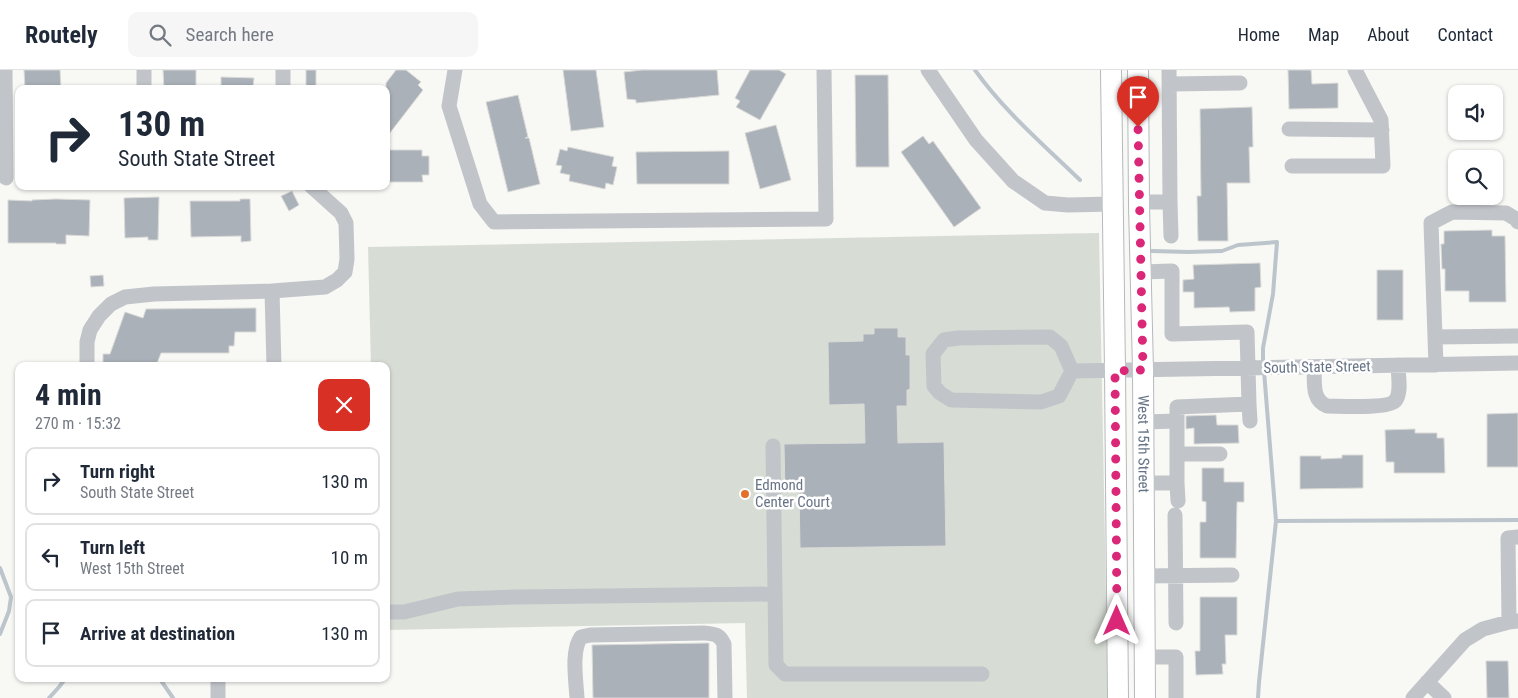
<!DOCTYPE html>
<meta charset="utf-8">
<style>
:root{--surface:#fff;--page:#f6f6f7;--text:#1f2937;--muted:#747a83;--line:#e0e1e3}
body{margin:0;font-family:"Roboto Condensed",sans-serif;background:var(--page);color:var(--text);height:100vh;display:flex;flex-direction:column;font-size:19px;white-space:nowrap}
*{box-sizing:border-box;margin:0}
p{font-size:16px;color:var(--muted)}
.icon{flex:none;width:28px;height:28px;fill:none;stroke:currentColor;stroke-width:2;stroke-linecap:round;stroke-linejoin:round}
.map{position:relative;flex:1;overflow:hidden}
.sheet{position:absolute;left:15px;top:292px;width:375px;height:320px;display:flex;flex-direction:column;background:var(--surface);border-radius:10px;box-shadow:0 1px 4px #0004}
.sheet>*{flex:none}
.top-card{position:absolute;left:15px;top:15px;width:375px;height:105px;border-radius:10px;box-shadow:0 1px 4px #0004;background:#fff;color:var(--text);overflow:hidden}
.buttons{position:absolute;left:1448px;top:15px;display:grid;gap:10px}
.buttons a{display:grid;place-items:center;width:55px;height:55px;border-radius:10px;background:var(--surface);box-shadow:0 1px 4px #0004;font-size:25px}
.pin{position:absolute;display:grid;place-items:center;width:42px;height:42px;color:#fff;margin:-51px -21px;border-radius:50% 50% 50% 0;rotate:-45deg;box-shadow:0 0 5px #0007}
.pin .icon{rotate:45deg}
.me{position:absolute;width:55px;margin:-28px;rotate:0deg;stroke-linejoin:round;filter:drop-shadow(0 0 4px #0008)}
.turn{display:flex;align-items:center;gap:18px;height:105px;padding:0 20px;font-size:22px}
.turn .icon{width:65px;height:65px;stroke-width:2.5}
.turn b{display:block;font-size:35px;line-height:42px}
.round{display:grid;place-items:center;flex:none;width:52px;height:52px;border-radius:10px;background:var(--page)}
.overview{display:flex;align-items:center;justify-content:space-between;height:85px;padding:0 20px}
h1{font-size:30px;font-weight:700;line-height:38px}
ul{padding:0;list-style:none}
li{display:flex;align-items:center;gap:15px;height:68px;margin:0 10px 8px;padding:0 10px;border:2px solid var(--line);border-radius:10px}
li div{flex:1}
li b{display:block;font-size:19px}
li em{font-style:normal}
header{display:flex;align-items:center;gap:30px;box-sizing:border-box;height:70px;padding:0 25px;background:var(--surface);border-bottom:1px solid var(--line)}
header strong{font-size:24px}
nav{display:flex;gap:28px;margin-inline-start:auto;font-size:18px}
.search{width:350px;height:45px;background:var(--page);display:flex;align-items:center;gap:12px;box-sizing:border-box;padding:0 18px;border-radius:10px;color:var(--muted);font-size:19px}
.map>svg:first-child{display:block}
.green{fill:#d7ddd5}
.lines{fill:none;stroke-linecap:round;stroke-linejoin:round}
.stream{stroke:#bcc5cb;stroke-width:4}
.building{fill:#aab1b8;stroke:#dadad8}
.major-casing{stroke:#b5b8bd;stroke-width:22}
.minor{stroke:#c1c5c9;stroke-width:15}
.major{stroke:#fff;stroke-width:20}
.route{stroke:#db2777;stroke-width:9;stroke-dasharray:0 16.2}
.poi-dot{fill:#e2702b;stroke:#fff;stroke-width:2}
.labels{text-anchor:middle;stroke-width:5;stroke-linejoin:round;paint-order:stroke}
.street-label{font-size:15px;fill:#677486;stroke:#fff}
.poi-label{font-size:15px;fill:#677486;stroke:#fff;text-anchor:start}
</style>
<header>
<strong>Routely</strong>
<div class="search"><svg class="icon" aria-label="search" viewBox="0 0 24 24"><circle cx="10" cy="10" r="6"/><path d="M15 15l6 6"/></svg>Search here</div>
<nav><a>Home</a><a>Map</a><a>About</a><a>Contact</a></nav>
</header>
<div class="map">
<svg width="1518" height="628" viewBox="0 0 1518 628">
<rect width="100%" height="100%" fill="#f8f8f5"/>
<path class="green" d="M1099 163 1108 628H747L745 553 386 560V296H371L368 177Z"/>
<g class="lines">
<path class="stream" d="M975 0C1004 41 1044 75 1080 110
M1152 181 1188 182 1222 181 1238 175 1277 172 1273 224 1263 278V294
M1276 451 1518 450
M0 498 11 527 9 541 0 564
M160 609 173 628
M49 628 59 617 65 609
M1258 628 1259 612 1276 451 1264 301"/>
</g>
<path class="building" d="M24 0H60L61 19H25Z
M163 0H196V19H164Z
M306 0H316V19H306Z
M396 0H406L421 12 418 15 423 20 386 68V13Z
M563 0H596L604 57 571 61Z
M642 0H717L719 25 636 33V30L627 29 624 2Z
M750 0H779L786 4 760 50 736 37 740 31 735 28Z
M1288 0H1311L1312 14 1338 13V38L1289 39Z
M855 5H888L889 97H856Z
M221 7 254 8 253 17H221Z
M518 25 528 67 525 68H529L540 114 508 122 486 32Z
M1252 37 1253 77H1249L1250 113H1227L1228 171H1198L1197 126H1201L1200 39Z
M776 55 791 110 760 119 745 63Z
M923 66 929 74 933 71 981 138 954 157 901 82Z
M568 77 614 87 612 96 617 97 613 115 606 113 605 119 569 111 570 105 560 103 562 96 556 95 560 79 567 81Z
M386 80H422V86H429V105H422L423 112H386Z
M729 81V114H637L636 82Z
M292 121 299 135 289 141 281 126Z
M159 127 158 170H148V167L125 168 124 128Z
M56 129 90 130 89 166 66 165V174H56V173H8V130L32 131V130Z
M240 129H250L251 171 241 172V166L191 167 190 131H240Z
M1492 160V166H1505L1506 232H1469V221H1445V199H1442L1441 174H1444V161Z
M1260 193 1261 217 1255 218V241L1230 242 1229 237 1194 238V222H1183V210L1194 209 1193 195Z
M1377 200H1403V250H1377Z
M103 205 104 216 91 217 90 206Z
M256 238V262H235L234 276H229V283H161L156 296H103V284H110L125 242 143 248 146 239Z
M874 258H898V267H906V285H910V319L907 320V336H897L898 373 944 372 946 476 800 478 799 421H785L784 374 865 373 864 334 829 335 828 272 863 271V264H874Z
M1518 343V397H1487V344Z
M1216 345 1217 355H1238L1239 373 1194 374V358L1186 359V346Z
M1415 359V363H1437V368H1444L1445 403H1394V392H1386L1385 360Z
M1342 385H1363V418L1300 419V386H1321V389L1342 388Z
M1202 398H1224V412H1244V432H1237L1236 488H1200V452H1206V432L1202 431Z
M1200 527H1237V565H1225L1226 594H1222L1223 604 1196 605 1195 581H1200Z
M709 573V628H593L592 575Z
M1486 591H1508L1509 628H1487Z"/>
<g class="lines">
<defs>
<g id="major">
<path d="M1111 0 1115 301 1118 628"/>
<path id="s1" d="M1138 0 1139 135 1143 300 1145 628"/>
</g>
</defs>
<use href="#major" class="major-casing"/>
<path class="minor" d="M5 0 6 108
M144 0V19
M283 0V19
M455 0 449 36 480 134 494 152 826 149 824 0
M928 0 976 70 1013 111 1045 133 1068 135 1113 134
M1169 14 1240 13
M1289 59 1382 60
M1292 96H1383L1381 50 1355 0
M1139 132H1170L1169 0
M1170 132 1171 166
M1141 202 1172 201V264L1247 262 1249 334 1177 337V413H1144
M1435 267 1518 266
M1436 295 1431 153 1452 142 1506 143 1516 149 1518 152
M87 296V272L90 260 99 246 111 234 125 227 154 224 272 221
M274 296 272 221 325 217 337 210 345 202 347 189 346 153 341 143 311 116
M1314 297C1315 311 1311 330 1327 336 1340 336 1387 339 1395 331 1402 323 1398 305 1398 295
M1072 301 1061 276 1050 267 958 268 944 270 933 284 934 316 940 323 951 330 1041 332 1059 326 1072 301 1518 293
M1249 334 1250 351
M1144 352 1177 351
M773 376 776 595 785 604H982
M1177 384H1220
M1177 413 1178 431
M1175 445 1176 553
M1144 506 1232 505
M386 542H404L458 529 518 527 774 524
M1509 552 1508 468 1518 467
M1145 587H1176V628
M218 609V628
M1427 612 1444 628
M577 628C576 610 571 581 581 567L590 565 704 563C715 564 719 564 724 574L725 628
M1413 628 1465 570 1483 559 1509 552 1518 551"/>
<use href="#major" class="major"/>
</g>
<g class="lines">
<path class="route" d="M1117 551 1115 301 1143 300 1138 57"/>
</g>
<circle class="poi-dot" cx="745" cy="424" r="5"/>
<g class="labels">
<g class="street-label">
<text transform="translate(1317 297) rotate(-1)" y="5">South State Street</text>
<text dy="5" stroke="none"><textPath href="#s1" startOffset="374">West 15th Street</textPath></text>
</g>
<g class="poi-label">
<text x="755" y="420">Edmond<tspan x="755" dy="17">Center Court</tspan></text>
</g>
</g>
</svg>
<div class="buttons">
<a><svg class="icon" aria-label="sound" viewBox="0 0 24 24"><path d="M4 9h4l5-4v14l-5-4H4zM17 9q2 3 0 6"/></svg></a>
<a><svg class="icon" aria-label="search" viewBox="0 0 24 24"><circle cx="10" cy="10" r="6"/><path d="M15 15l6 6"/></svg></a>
</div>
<div class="pin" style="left:1138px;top:57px;background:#d93025"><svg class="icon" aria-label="arrive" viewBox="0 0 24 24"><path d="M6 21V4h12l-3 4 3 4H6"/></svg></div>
<svg class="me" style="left:1117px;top:551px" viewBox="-20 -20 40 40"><path d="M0-17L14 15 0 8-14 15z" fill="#db2777" stroke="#fff" stroke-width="4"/></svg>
<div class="top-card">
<div class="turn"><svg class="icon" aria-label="right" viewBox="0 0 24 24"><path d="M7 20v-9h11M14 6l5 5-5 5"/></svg><div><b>130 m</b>South State Street</div></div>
</div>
<section class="sheet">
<div class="overview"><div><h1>4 min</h1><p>270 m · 15:32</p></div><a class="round" style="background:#d93025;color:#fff"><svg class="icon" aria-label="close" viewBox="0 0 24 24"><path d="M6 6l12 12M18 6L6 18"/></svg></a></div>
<ul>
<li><svg class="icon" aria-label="right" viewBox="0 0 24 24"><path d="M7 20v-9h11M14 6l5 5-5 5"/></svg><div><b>Turn right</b><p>South State Street</p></div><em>130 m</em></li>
<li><svg class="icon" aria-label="left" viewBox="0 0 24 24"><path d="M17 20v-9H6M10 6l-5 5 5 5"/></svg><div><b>Turn left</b><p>West 15th Street</p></div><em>10 m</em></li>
<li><svg class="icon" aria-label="arrive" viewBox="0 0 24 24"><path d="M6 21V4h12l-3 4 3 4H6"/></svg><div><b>Arrive at destination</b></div><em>130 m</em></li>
</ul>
</section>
</div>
